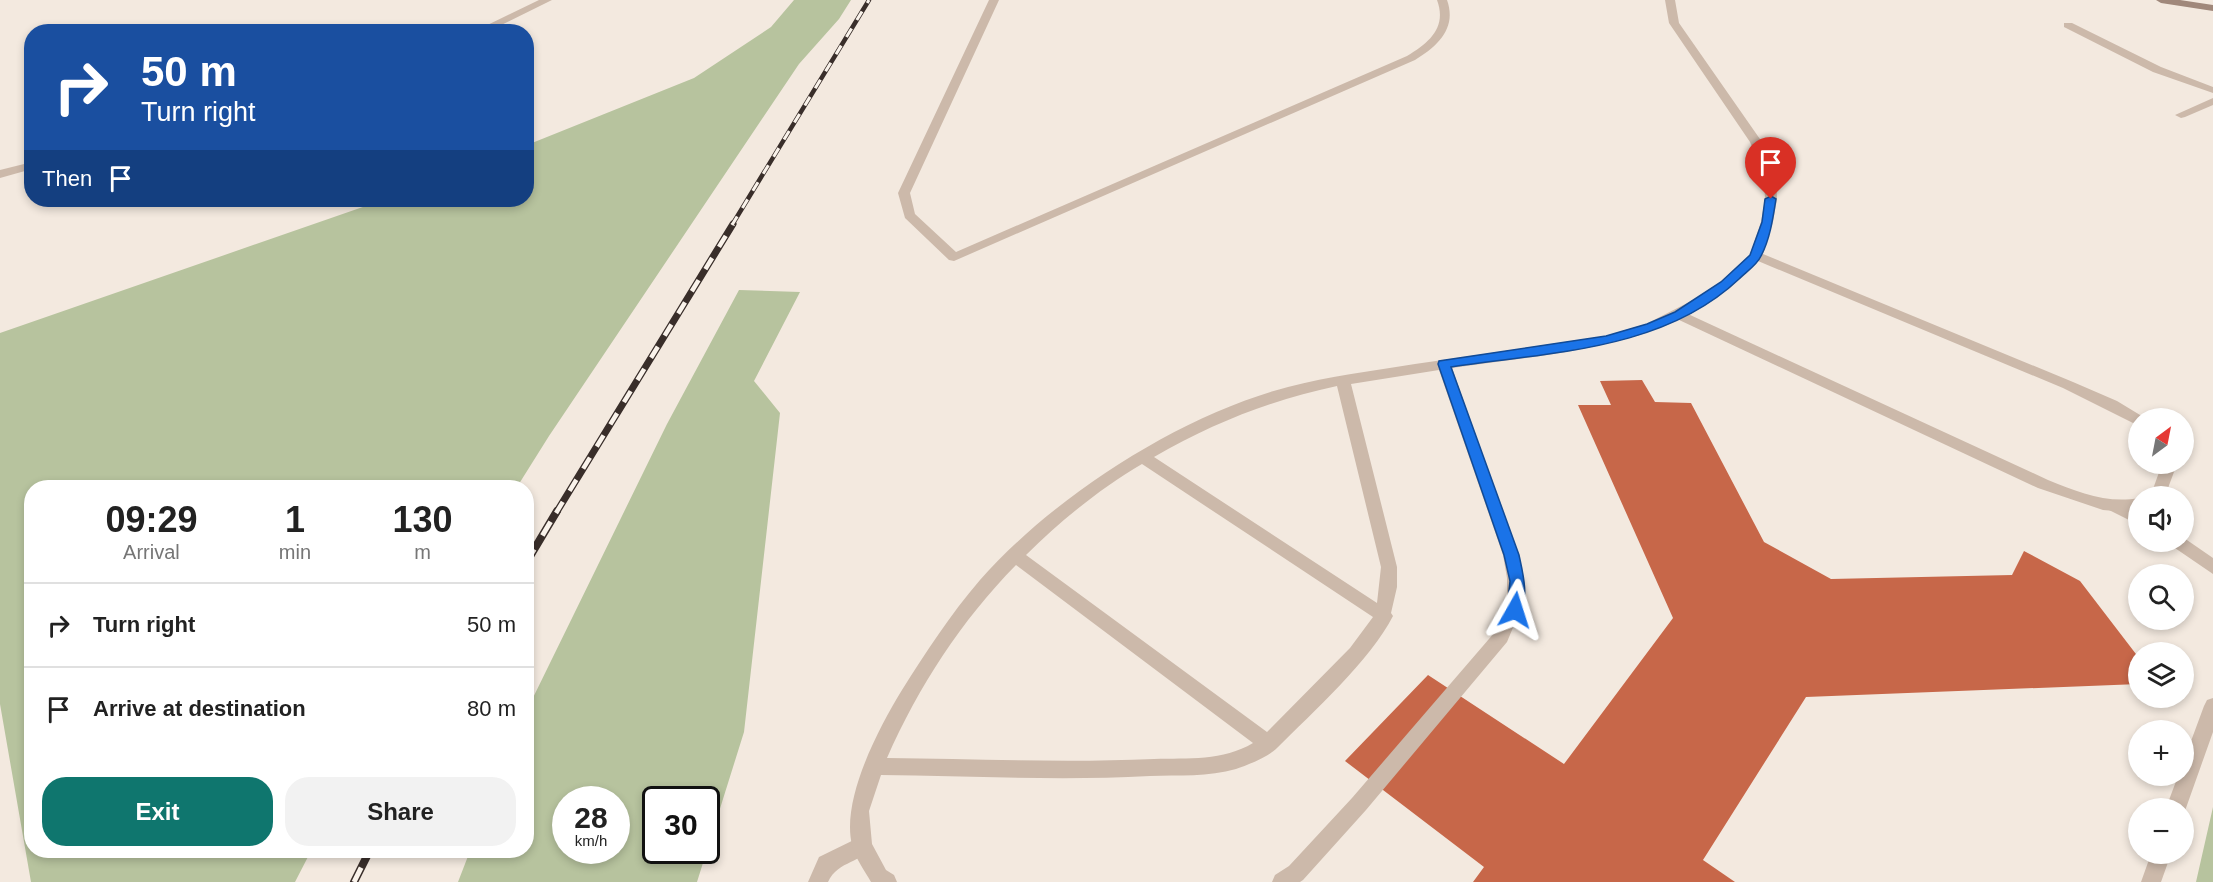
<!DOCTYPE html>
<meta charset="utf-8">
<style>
:root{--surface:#fff;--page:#f2f2f2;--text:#222;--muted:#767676;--line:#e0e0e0;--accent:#0f766e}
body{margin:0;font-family:Arial,sans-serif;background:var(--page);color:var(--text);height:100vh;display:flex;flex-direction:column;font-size:22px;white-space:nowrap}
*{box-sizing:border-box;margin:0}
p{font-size:20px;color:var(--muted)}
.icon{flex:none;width:33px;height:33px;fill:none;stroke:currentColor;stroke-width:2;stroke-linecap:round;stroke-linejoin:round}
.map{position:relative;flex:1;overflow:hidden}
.panel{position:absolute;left:24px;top:480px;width:510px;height:378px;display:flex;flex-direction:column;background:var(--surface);border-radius:24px;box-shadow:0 3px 9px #0003}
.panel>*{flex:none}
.top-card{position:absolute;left:24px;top:24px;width:510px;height:183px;border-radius:24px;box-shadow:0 3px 9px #0003;background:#1a4fa0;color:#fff;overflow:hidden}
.needle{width:39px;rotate:32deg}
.controls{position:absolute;left:2128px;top:408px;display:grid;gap:12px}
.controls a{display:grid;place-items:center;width:66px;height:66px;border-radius:50%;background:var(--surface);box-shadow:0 3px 9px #0003;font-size:30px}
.speed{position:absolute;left:552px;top:786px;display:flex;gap:12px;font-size:30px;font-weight:700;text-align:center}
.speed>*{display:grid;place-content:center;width:78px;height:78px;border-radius:50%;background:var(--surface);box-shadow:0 3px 9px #0003;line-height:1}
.speed small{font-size:15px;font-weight:400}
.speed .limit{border:3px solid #111;border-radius:9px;background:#fff;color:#111}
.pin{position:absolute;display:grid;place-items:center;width:51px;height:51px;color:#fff;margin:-62px -26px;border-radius:50% 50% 50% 0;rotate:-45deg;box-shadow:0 0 6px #0007}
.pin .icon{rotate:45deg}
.me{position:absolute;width:66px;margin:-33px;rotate:6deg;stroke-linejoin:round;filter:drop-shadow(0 0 4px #0008)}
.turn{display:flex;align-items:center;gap:21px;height:126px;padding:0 18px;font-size:27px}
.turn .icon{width:78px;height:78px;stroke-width:2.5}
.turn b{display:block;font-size:42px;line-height:51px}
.then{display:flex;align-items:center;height:57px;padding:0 18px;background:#0003;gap:12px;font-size:22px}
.eta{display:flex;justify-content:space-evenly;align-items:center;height:102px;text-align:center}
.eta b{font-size:36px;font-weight:700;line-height:42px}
.primary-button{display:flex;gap:12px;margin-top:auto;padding:12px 18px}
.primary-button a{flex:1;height:69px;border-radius:24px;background:var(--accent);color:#fff;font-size:24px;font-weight:700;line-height:69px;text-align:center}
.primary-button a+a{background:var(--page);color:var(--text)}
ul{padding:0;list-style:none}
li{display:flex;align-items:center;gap:18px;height:84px;padding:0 18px;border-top:2px solid var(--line)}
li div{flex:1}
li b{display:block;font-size:22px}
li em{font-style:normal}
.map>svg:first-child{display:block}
.green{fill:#b7c39e;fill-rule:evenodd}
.building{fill:#c76749}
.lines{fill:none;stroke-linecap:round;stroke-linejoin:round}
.service{fill:#ccb9aa;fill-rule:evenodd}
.minor{fill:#ccb9aa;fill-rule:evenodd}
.secondary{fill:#a0887b;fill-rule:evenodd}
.rail-far2-casing{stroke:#392e2a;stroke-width:4.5}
.rail-far1-casing{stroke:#392e2a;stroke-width:7}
.rail-casing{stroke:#392e2a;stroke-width:8}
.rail-far2{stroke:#faf3eb;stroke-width:3;stroke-dasharray:10;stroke-linecap:butt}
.rail-far1{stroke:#faf3eb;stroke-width:4.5;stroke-dasharray:13;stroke-linecap:butt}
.rail{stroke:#faf3eb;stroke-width:5;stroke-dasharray:16;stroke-linecap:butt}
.route{fill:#1a73e8;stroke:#114b97;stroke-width:1.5}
</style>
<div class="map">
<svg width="2213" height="882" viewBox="0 0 2213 882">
<rect width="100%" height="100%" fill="#f3e9df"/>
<path class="green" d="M794 0H851L839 19 799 64 549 436 517 487 32 488V850L311 851 295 882H31L0 704V333L383 200H526L527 145 694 78 771 27Z
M739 290 800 292 754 381 780 413 744 732 697 882H458L470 851 526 850 527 710 667 424ZM566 800H616V850H566ZM656 800H706V850H656Z
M2213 807V882H2196Z"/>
<path class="building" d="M1642 380 1655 402 1691 403 1764 542 1831 579 2012 575 2024 551 2080 581 2139 658V684L1806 697 1703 860 1735 882H1473L1484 867 1345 761 1428 675 1564 764 1673 618 1578 405H1611L1600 381Z"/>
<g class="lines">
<path class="service" d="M2064 23H2072L2161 67 2213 87V93L2153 72 2064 27Z
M2213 98V105L2185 117 2181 118 2175 115Z
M2115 500 2139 512V525L2109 510 2107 506 2109 502Z
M2184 538 2213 558V574L2172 546 2170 542H2184Z
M2213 698V732L2186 808 2184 812V808H2166L2178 776H2184V760L2204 706 2207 700Z
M862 836 869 838 872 845C864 863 838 860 828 882H808L819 857Z
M2151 854H2171L2161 882H2141Z"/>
<path class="minor" d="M539 0H552L487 32H473Z
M989 0H999L910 193 915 214 956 252 1407 56C1430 42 1447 27 1437 0H1447C1457 28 1438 46 1415 60L954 261 949 260 905 218 898 193Z
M1665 0H1675L1679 23 1762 142 1776 176 1777 199 1773 222 1763 254 2073 382 2117 401 2145 418H2139V426L2063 388 1758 261 1730 288 1688 314 2048 480C2078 492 2107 504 2139 498V510L2127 512 2103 510 2038 488 1677 319C1612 352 1524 357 1452 368L1522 567 1524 588 1522 606 1507 642 1366 810 1303 880 1300 882H1272L1275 875 1289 866 1352 798 1495 632 1507 597V578L1503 555 1439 370 1351 384 1397 567V587L1391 613 1393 616C1370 661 1313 712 1276 749 1267 757 1248 765 1236 769 1209 777 1178 775 1150 776 1060 781 970 776 881 775L869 811 872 844 886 870 894 875 897 882H871C865 871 855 858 852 845 841 800 878 729 902 690 926 652 950 615 980 580 1053 497 1180 415 1288 387 1329 376 1373 371 1415 364 1479 355 1542 345 1605 336L1646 324 1697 298 1720 282 1750 255 1761 222 1765 199 1764 176 1750 142 1669 23ZM1337 386 1381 567 1377 603 1154 457C1213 423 1271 400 1337 386ZM1142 464 1373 617 1350 648 1267 732 1026 555C1060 521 1101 488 1142 464ZM1016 565 1253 743C1223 761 1188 758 1154 759 1065 763 976 759 887 758 919 686 961 621 1016 565Z
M32 162V169L0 178V170Z
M2162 464H2177L2165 496H2146L2153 489Z"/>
<path class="secondary" d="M2156 0H2180L2213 5V11L2161 3Z"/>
<defs>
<path id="rail-far2" d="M732 225 869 0"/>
<path id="rail-far1" d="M556 513 733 224"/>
<path id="rail" d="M526 563 557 511
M354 882 370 850"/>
</defs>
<use href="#rail-far2" class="rail-far2-casing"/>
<use href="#rail-far1" class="rail-far1-casing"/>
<use href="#rail" class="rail-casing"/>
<use href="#rail-far2" class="rail-far2"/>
<use href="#rail-far1" class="rail-far1"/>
<use href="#rail" class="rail"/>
</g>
<path class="route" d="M1771 196 1776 199C1773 218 1770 239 1761 256 1757 265 1746 272 1739 279 1663 351 1549 352 1451 367L1519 555C1523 574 1529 596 1520 614L1515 616 1509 614 1507 610 1510 581 1504 555 1438 364 1439 361 1606 336 1647 324 1675 312 1721 282 1750 255 1762 222 1765 199Z"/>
</svg>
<div class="controls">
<a><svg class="needle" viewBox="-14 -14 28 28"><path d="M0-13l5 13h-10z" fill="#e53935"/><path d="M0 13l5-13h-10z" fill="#767676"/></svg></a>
<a><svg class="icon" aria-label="sound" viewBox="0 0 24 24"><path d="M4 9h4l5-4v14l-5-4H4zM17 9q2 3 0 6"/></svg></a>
<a><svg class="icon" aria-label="search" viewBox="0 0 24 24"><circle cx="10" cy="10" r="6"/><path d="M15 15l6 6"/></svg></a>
<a><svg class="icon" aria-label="layers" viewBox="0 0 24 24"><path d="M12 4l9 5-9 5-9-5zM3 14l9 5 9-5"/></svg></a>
<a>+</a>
<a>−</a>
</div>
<div class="speed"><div>28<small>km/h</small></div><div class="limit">30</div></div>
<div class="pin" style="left:1771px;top:199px;background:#d93025"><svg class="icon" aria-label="arrive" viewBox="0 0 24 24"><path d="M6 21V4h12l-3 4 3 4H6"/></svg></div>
<svg class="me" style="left:1515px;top:610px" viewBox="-20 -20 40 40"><path d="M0-17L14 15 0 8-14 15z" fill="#1a73e8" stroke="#fff" stroke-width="4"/></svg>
<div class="top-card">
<div class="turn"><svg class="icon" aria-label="right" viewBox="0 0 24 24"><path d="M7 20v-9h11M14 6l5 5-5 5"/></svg><div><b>50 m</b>Turn right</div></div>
<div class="then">Then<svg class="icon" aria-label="arrive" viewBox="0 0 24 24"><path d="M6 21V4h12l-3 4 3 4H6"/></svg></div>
</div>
<section class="panel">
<div class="eta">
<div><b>09:29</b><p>Arrival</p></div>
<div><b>1</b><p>min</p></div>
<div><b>130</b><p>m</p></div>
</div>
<ul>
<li><svg class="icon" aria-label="right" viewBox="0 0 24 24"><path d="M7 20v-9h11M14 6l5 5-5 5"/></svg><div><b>Turn right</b></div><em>50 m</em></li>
<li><svg class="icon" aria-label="arrive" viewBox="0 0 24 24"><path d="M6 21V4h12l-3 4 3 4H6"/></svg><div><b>Arrive at destination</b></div><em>80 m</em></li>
</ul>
<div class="primary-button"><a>Exit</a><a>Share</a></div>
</section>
</div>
